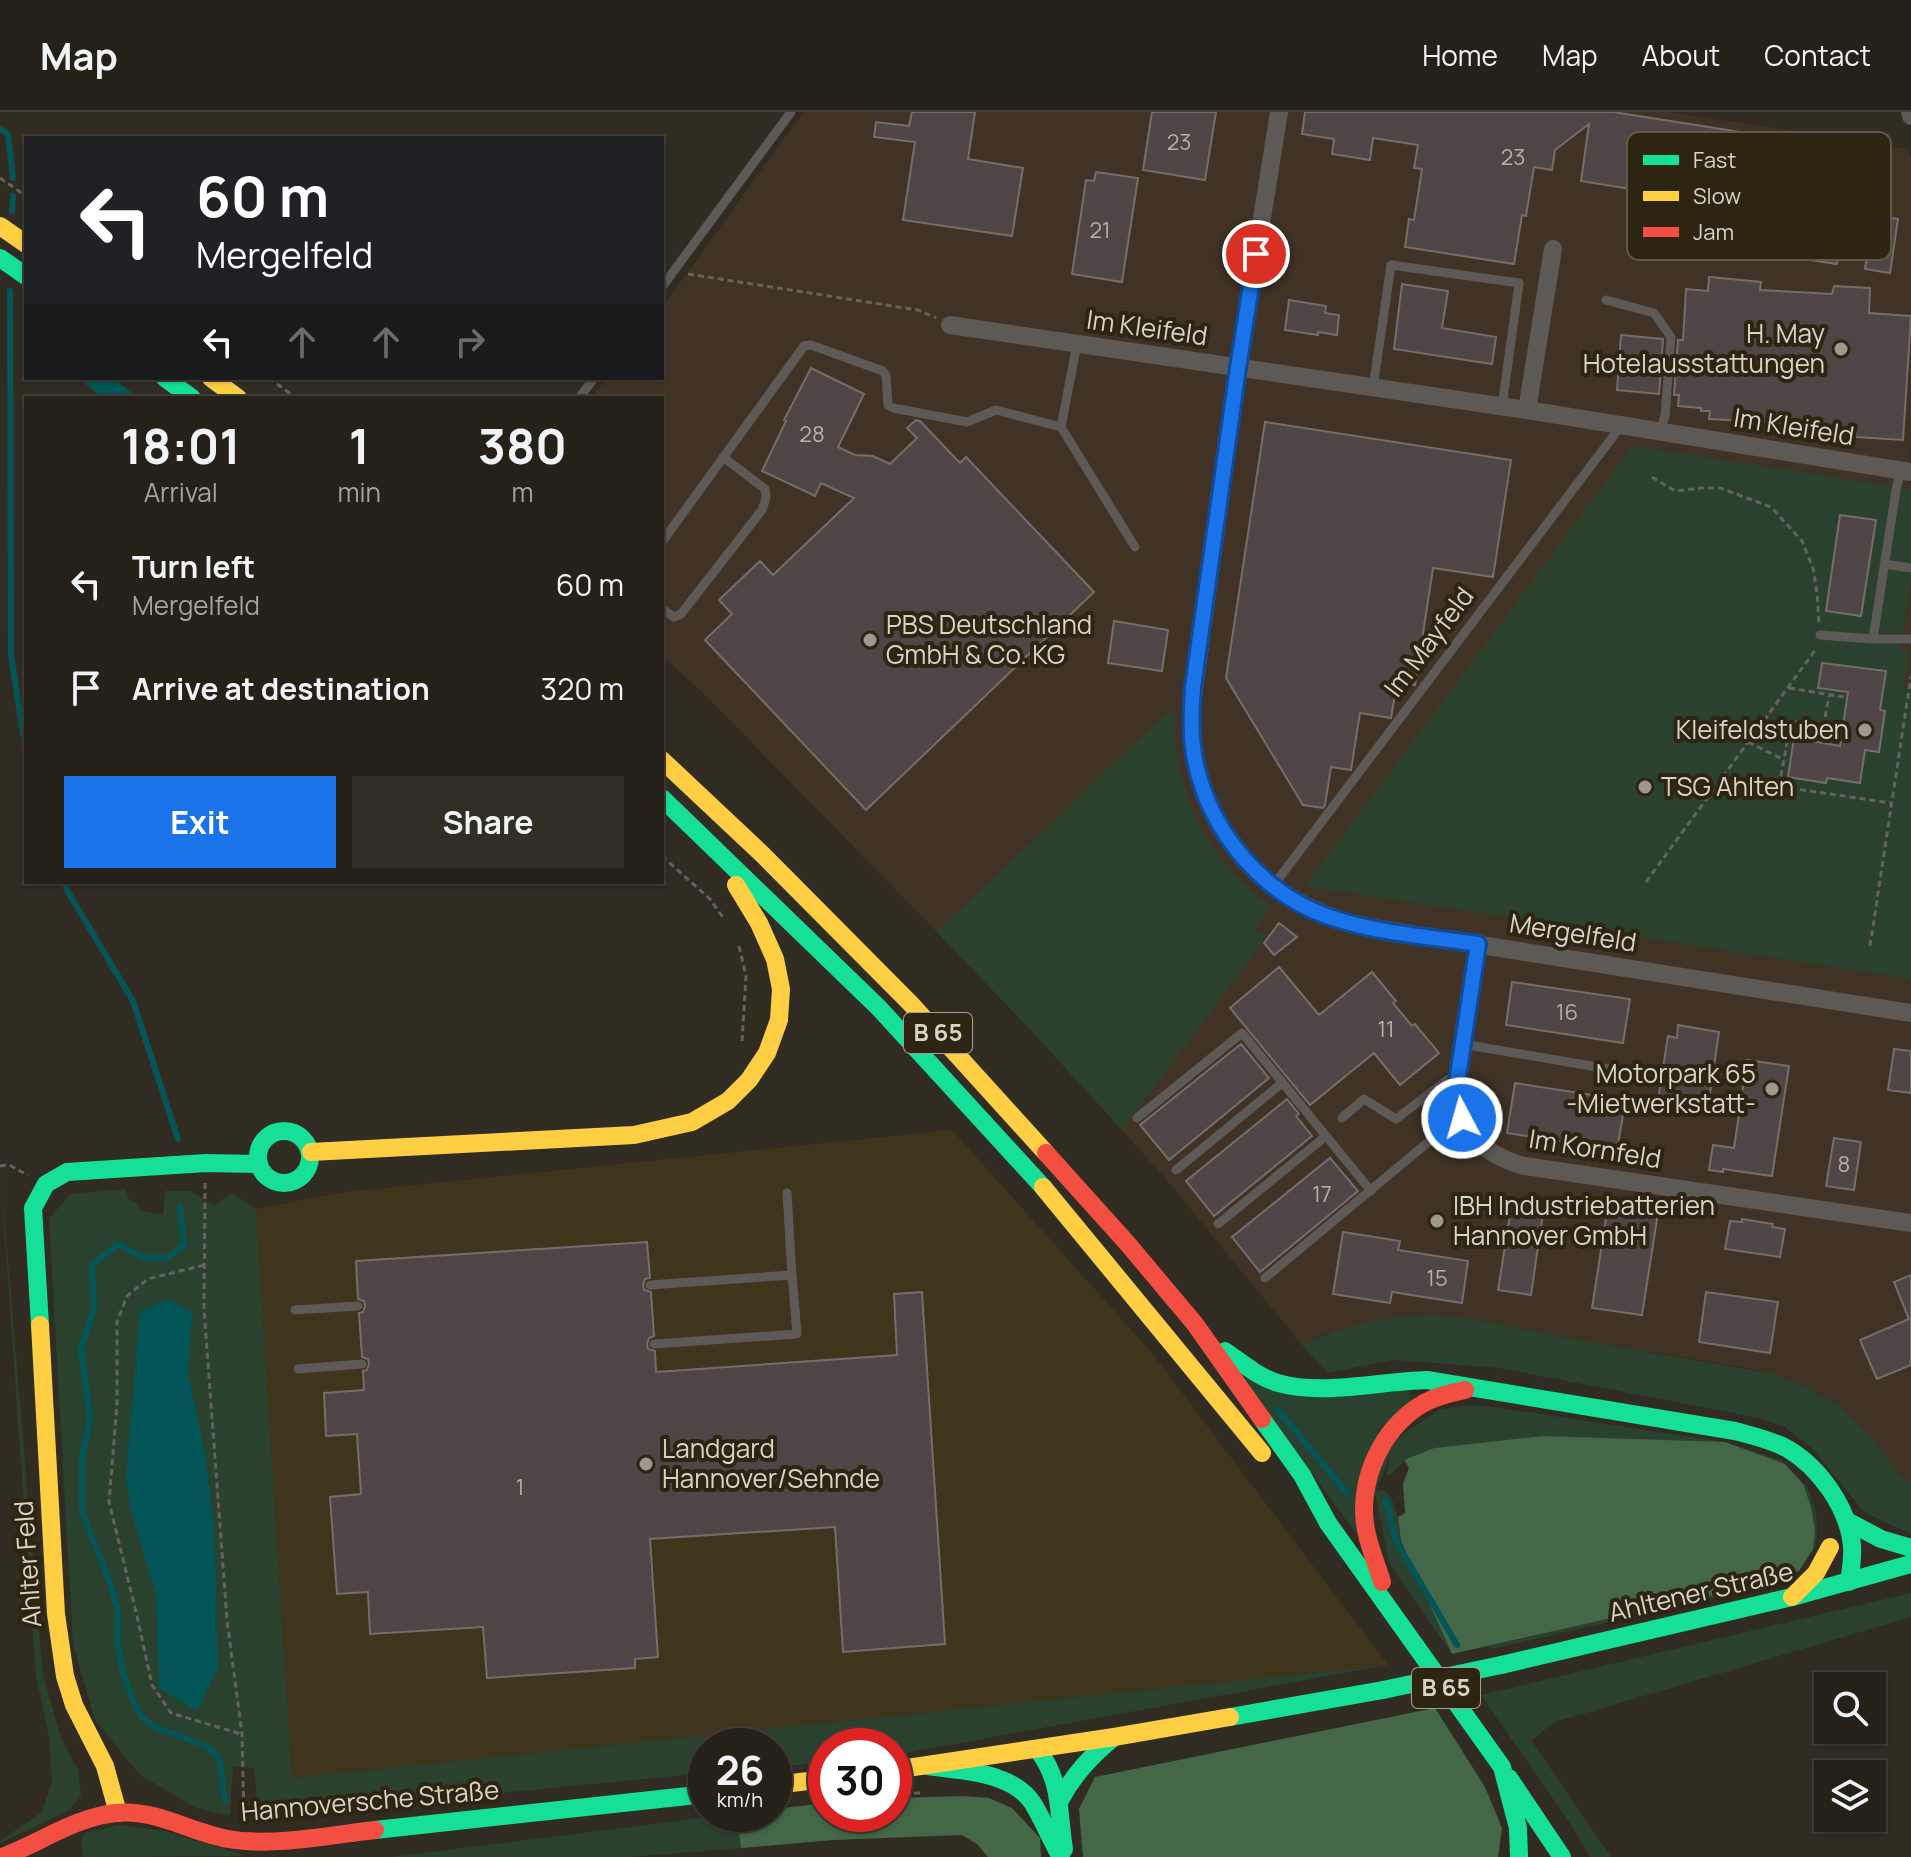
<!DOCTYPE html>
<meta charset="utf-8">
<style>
:root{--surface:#252119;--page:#312e26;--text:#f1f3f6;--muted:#a3a3a2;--line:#423e38;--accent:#1a73e8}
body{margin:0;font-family:Manrope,sans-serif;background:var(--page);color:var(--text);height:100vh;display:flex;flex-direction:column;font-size:30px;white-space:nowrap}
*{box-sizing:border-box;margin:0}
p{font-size:26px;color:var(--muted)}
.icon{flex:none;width:44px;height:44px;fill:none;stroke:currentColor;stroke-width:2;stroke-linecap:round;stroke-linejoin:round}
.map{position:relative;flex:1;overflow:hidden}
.sheet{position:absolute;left:24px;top:284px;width:640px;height:488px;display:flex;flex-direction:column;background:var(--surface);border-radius:0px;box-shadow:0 2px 6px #0004,0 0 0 2px var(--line)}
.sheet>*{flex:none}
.banner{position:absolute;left:24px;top:24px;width:640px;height:244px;border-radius:0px;box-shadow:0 2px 6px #0004,0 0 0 2px var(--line);background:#202124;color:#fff;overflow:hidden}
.tools{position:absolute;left:1814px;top:1560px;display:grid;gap:16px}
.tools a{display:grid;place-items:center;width:72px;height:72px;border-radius:0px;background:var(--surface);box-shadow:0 2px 6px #0004,0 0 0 2px var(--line);font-size:40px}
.speed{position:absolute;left:688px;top:1616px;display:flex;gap:16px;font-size:40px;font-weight:700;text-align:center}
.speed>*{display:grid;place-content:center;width:104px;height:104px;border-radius:50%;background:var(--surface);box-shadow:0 2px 6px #0004,0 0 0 2px var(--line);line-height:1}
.speed small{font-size:20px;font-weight:400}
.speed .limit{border:12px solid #d22;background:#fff;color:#111}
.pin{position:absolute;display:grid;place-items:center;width:68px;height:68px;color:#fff;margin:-34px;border:4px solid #fff;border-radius:50%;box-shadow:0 2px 8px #0007}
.me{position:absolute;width:88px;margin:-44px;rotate:354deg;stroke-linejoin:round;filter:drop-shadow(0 0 6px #0008)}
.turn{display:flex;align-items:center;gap:28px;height:168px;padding:0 40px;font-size:36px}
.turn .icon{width:104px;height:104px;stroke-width:2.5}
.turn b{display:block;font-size:56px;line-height:68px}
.lanes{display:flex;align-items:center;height:76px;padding:0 40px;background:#0003;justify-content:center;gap:40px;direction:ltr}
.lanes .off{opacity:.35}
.eta{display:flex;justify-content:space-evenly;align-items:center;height:136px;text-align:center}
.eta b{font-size:48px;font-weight:700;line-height:56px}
.action{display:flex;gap:16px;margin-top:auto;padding:16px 40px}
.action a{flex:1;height:92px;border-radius:0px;background:var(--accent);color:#fff;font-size:32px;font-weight:700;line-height:92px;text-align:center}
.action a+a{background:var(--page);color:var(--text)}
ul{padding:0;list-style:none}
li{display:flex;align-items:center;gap:24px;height:104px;padding:0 40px}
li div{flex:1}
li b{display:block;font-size:30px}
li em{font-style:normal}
header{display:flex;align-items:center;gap:48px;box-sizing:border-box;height:112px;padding:0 40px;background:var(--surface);border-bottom:2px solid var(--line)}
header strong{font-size:38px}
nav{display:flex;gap:44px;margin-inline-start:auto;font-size:28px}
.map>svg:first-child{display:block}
.built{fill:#3f351c}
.industrial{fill:#403325}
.green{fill:#2a422d}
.forest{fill:#436747}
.water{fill:#045557}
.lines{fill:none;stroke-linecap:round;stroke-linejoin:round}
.stream{stroke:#045557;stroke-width:6}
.building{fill:#4f4446;stroke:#746d6b;stroke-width:2;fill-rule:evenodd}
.path{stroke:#65615d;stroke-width:3;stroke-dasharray:6 4;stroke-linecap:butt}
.lane{stroke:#5d5957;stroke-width:9}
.street{stroke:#5d5957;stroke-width:18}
.fast{stroke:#16e098;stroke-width:18}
.slow{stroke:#ffcf43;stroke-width:18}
.jam{stroke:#f24e42;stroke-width:18}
.fast-bridge{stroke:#16e098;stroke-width:18}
.route-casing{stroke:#114b97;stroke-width:20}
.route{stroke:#1a73e8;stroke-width:14}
.poi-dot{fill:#9e998d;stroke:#2d2511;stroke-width:3}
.labels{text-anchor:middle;stroke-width:8;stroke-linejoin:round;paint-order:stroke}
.number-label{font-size:22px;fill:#b6afa7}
.shield{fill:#2d2511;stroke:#a59f90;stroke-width:2}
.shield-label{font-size:24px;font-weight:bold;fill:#d8d3c7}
.street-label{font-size:26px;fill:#d8d3c7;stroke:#2d2511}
.poi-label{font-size:26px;fill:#d8d3c7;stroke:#2d2511;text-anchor:start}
.key{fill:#2d2511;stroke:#605948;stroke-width:2}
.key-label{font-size:22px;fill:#d8d3c7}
</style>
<header>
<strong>Map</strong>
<nav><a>Home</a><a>Map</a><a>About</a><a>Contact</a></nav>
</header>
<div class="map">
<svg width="1911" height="1745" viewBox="0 0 1911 1745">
<rect width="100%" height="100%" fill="#312c21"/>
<path class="built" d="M952 1018 1152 1241 1388 1553 292 1666 256 1097 337 1081Z"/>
<path class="industrial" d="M803 0H1669L1908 37 1911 45V330L1908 371 1911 372V377L1633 335 1306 774 1911 867V1370L1901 1365 1868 1322 1841 1295 1805 1274 1757 1258 1579 1228 1479 1208 1328 1221 1302 1233 1166 1067 1060 949 937 820 706 584 662 543V286H591L607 266H662V196Z
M1911 470V577L1903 576 1900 539Z"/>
<path class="green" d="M1633 334 1911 377V470L1900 538 1909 540 1903 575 1911 577V867L1305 774Z
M1173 595C1173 679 1204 744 1271 795L1255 816 1266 825 1122 1018 1028 915 937 820Z
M0 1054 43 1563 61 1626 78 1658 81 1684 68 1699 0 1731V1729L42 1700 52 1670 49 1625 36 1564Z
M126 1077 128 1087 135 1090 139 1098 163 1103 165 1079H190L214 1094 232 1081 256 1097 292 1666 1388 1553 894 1643V1634H826V1650L774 1655V1634H706V1661L264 1704 259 1703 254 1656 233 1654 230 1704 196 1696 139 1662 95 1608 73 1532 49 1107 70 1082Z
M1434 1203 1479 1208 1579 1228 1774 1262 1805 1274 1841 1295 1868 1322 1901 1365 1911 1370V1422L1864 1400 1812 1336 1785 1315 1759 1306 1500 1256 1393 1248 1328 1261 1302 1233C1350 1212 1381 1204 1434 1203Z
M1240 1264 1408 1274 1411 1291 1358 1424Z
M1469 1293 1487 1294 1725 1330 1781 1348 1807 1375 1816 1400 1817 1415 1816 1434 1793 1466 1740 1480 1491 1537 1489 1534 1763 1472 1543 1324 1433 1336 1404 1348 1393 1361 1386 1364 1394 1328 1441 1297Z
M1380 1378 1386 1380 1391 1385 1398 1405 1401 1429 1452 1542 1389 1451 1375 1381Z
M1911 1481V1505L1555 1610 1531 1628 1611 1745H1590L1570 1711 1481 1583Z
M733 1702H736L741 1736 629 1745H390Z
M120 1713 164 1719 241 1742V1744L83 1745 81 1729 84 1721Z"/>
<path class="forest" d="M1543 1324 1725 1330 1785 1352 1803 1372 1811 1395 1815 1418 1813 1437 1799 1459 1763 1472 1452 1542 1401 1429 1398 1405 1405 1401 1403 1371 1409 1356 1404 1348 1434 1336Z
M1435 1596 1485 1675 1502 1716 1498 1745H1083L1079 1697 1095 1665Z
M963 1684 989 1686 1012 1696 1040 1726 1041 1745H988L977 1732 962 1723 833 1728 741 1736 736 1702H774V1697L826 1691V1702H894V1686Z"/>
<path class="water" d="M78 266H113L138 286H103Z
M167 1187 192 1200 188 1261 205 1342 214 1414 218 1556 197 1599 159 1576 156 1484 131 1399 126 1365 140 1199Z"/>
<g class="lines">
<path class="stream" d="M0 17 8 22 13 66
M12 99 13 84
M10 179 11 543 26 641
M64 770 68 780 133 889 178 1027
M180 1095 184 1133 167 1146H144L118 1132 92 1153 94 1196 81 1236 90 1307 82 1345V1400L111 1473 118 1501 117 1530 123 1561 134 1591 143 1607 158 1616 206 1634 216 1641 220 1650 225 1690
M1278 1298 1347 1381
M1386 1388 1396 1429 1457 1533"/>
</g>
<path class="building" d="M912 0H975L968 47 1023 56 1012 124 903 108 915 30 874 25 876 10 909 14Z
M1152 0H1216L1205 68 1143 58Z
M1305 0H1613L1810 31V28L1865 36 1858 85 1847 83 1837 152 1654 125V121L1637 119 1643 79 1581 69 1589 12 1555 38 1552 58 1534 55 1526 104 1522 103 1514 152 1405 135 1409 107 1414 108 1422 57 1414 56 1418 33 1373 26 1370 48 1332 42 1334 27 1302 22ZM1730 52 1805 63 1801 92 1726 80Z
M1096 60 1138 66 1122 170 1072 162 1086 68 1094 69Z
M1873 103 1898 107 1890 161 1865 157Z
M1709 165 1761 170 1760 178 1832 182 1834 174 1870 176 1869 201 1911 204 1903 328 1856 325V318L1823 316 1824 313 1709 307 1710 299H1701V296L1678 294 1679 283H1674L1678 228H1683L1686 177 1708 179Z
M1402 172 1448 179 1442 216 1496 225 1492 252 1394 237Z
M1289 188 1326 194 1325 201 1339 203 1337 223 1318 220V223L1285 218Z
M1621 223 1663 227 1659 282 1617 278Z
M811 256 864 282 838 335 855 343 873 344 890 352 917 326 907 316 916 308 920 309 960 351 966 345 1094 480 866 698 705 528 732 502 719 488 760 449 773 463 854 386 821 371 815 384 762 359 786 309 784 308Z
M1265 310 1511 348 1493 465 1433 456 1415 573 1397 570 1391 606 1360 601 1351 658 1331 655 1325 693 1323 696 1303 693 1226 566Z
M1840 403 1876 408 1861 504 1826 499Z
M1114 509 1168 518 1162 559 1108 551Z
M1822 551 1886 559 1880 598 1885 599 1879 640 1865 638 1860 671 1827 666 1826 671 1788 665 1794 626 1840 634 1848 580 1818 576Z
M1279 811 1297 825 1274 843 1264 831Z
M1279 855 1319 903 1372 860 1396 889 1393 891 1412 914 1415 912 1439 941 1400 973 1374 941 1310 993 1230 896Z
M1512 870 1630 887 1623 931 1506 913Z
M1678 913 1719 920 1707 1002 1657 994 1668 924 1677 926Z
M1241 932 1269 966 1169 1048 1140 1013Z
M1894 937 1911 939V981L1888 978Z
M1747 948 1789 954 1772 1064 1723 1057V1060L1709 1058 1713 1033 1734 1036Z
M1515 971 1612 986 1610 994 1624 997 1617 1038 1507 1021Z
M1287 987 1299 1002 1296 1004 1312 1024 1214 1104 1186 1069Z
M1834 1026 1861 1030 1854 1078 1826 1074Z
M1330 1046 1358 1079 1260 1160 1232 1125Z
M1608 1093 1658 1101 1642 1203 1592 1196Z
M1511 1096 1543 1101 1531 1183 1498 1178Z
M1742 1107 1773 1112 1772 1115 1785 1117 1780 1145 1725 1137 1730 1109 1742 1110Z
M1343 1120 1400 1129 1398 1138 1468 1149 1462 1191 1392 1180 1390 1191 1333 1182Z
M647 1130 650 1166 645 1167 643 1173 644 1178 651 1180 654 1224 649 1226 647 1232 648 1237 655 1239 656 1260 897 1243 894 1182 922 1180 945 1532 843 1540 835 1415 650 1427 658 1545 635 1547V1556L487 1566 483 1515 370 1522 368 1480 337 1482 330 1385 361 1382 357 1322 326 1324 324 1281 364 1278 363 1259 367 1258 369 1252 368 1247 362 1245 359 1201 363 1200 365 1194 364 1189 358 1187 356 1149Z
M1911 1163V1253L1877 1267 1860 1228 1909 1207 1894 1170Z
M1706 1180 1778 1190 1770 1241 1699 1230Z"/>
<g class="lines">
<path class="path" d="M0 66 26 84
M688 162 918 198 936 206
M269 266 296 286
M1652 365 1675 379 1702 376H1720L1771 395 1802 429 1813 456 1817 481 1819 510
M1789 576 1844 585
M1748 630 1784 648
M1721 666 1891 691
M1779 674 1791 609 1823 616 1829 584
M662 744 710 787 724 807
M1646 770 1816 537
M739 834 746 864 742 929
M1870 834 1911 564
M0 1054 9 1053 28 1063
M205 1071 204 1197 227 1508 242 1622 244 1706
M204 1153 148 1167 127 1184 117 1210V1292L109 1390 137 1504 152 1573 171 1601 241 1622
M894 1682 922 1681"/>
<path class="lane" d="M662 175 791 0
M1606 188 1654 201 1671 225 1665 304 1660 320
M1077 232 1061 315 1135 435
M1373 276 1391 153 1519 171 1502 295
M579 286 594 266
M662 430 804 234 811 233 883 259 886 264 888 293 893 296 967 310 996 298 1061 315
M1885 452 1911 456
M662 497 674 505 681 502 762 398C765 390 767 385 765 377L723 345
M1820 523 1873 527 1896 378 1901 358
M1873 527H1911
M1273 774 1621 314
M1462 932 1615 958
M1137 1006 1242 921 1371 1079
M1342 1006 1364 987 1396 1007 1447 968 1458 964
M1176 1058 1282 971
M1218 1112 1326 1024
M1265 1166 1444 1017 1462 1006
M650 1173 792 1163 787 1081
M295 1198 358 1194
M654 1232 797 1222 792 1163
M298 1257 362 1252"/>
<path class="street" d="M1279 0 1238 256 1191 599C1193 711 1252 786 1361 814L1911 901
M1910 0 1911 4
M950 213 1527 298 1911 360
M1527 298 1553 137
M1478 832C1473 861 1468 890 1464 919 1454 981 1451 1034 1524 1054L1911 1111"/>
<path class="fast" d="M0 146 26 164
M165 266 192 286
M662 686 879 896 1043 1075
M258 1045a26 26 0 1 1 52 0a26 26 0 1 1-52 0Z
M40 1213 33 1096 46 1072 67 1060 206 1051 258 1052
M1225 1239C1242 1251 1258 1265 1278 1271 1323 1284 1380 1269 1427 1268L1735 1319C1753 1324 1772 1328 1788 1337 1820 1356 1848 1396 1852 1433 1853 1445 1851 1458 1849 1470
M1262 1307 1302 1363 1328 1411 1502 1655 1518 1716 1519 1745
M1847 1409 1881 1427 1911 1436
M1501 1553 1792 1485 1911 1452
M1230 1605 1383 1578
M1037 1637C1062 1668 1058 1700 1064 1737
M928 1654C961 1659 1010 1659 1032 1690 1043 1707 1050 1727 1061 1745
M1509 1666 1562 1745
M1059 1690C1073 1663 1091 1644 1114 1625
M375 1718 706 1682"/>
<path class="slow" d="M0 114 26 132
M211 266 238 286
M662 648 763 743 910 891 1046 1041
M311 1040 634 1023 692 1010 728 989 749 968 767 941 779 908 781 877 775 847 759 811 736 773
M1043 1075 1262 1341
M40 1213 56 1502 65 1564 74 1593 105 1654 118 1701
M1792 1485 1816 1461 1830 1435
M894 1658 1114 1625 1230 1605
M774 1673 826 1667"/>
<path class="jam" d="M1046 1041 1127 1131 1195 1212 1262 1307
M1382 1470C1375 1447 1364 1423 1364 1399 1364 1356 1386 1313 1424 1291 1437 1284 1451 1281 1465 1278
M2 1745C40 1731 75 1705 116 1701 156 1697 190 1720 228 1727 273 1735 330 1723 375 1718"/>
<path class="fast-bridge" d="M1383 1578 1501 1553"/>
</g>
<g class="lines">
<defs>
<path id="route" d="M1256 142 1238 256 1193 575C1191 600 1190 624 1195 648 1210 722 1266 787 1339 808 1384 822 1432 825 1478 832L1458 964 1457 979 1462 1006"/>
</defs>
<use href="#route" class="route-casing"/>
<use href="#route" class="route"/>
</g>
<g class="poi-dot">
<circle cx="1841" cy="237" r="8"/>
<circle cx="870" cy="528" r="8"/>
<circle cx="1865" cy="618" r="8"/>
<circle cx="1645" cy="675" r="8"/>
<circle cx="1772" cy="977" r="8"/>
<circle cx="1437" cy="1109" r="8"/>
<circle cx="646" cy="1352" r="8"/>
</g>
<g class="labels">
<g class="number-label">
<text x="1179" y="38">23</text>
<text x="1513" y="53">23</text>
<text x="1100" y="126">21</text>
<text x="812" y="330">28</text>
<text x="1567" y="908">16</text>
<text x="1386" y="925">11</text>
<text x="1844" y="1060">8</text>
<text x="1322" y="1090">17</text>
<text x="1437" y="1174">15</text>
<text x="520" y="1383">1</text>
</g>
<g class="shield">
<rect x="904" y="901" width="68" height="40" rx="6"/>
<rect x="1412" y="1556" width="68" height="40" rx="6"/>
</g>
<g class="shield-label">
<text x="938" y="929">B 65</text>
<text x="1446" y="1584">B 65</text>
</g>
<g class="street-label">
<text transform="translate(1147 216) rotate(8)" y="9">Im Kleifeld</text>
<text transform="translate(1794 315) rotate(9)" y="9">Im Kleifeld</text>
<text transform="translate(1429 530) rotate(-53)" y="9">Im Mayfeld</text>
<text transform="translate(1573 821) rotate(9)" y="9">Mergelfeld</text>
<text transform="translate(1595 1037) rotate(9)" y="9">Im Kornfeld</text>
<text transform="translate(28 1452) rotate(-94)" y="9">Ahlter Feld</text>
<text transform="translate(1701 1480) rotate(-13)" y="9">Ahltener Straße</text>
<text transform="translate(370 1689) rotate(-5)" y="9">Hannoversche Straße</text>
</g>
<g class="poi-label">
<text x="1825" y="231" text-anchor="end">H. May<tspan x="1825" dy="30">Hotelausstattungen</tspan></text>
<text x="886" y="522">PBS Deutschland<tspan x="886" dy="30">GmbH &amp; Co. KG</tspan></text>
<text x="1849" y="627" text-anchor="end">Kleifeldstuben</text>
<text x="1661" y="684">TSG Ahlten</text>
<text x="1756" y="971" text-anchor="end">Motorpark 65<tspan x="1756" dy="30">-Mietwerkstatt-</tspan></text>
<text x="1453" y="1103">IBH Industriebatterien<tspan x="1453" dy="30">Hannover GmbH</tspan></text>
<text x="662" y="1346">Landgard<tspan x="662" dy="30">Hannover/Sehnde</tspan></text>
</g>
</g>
<rect x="1627" y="20" width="264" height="128" rx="12" class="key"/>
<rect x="1643" y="43" width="36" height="10" fill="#16e098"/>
<rect x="1643" y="79" width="36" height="10" fill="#ffcf43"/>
<rect x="1643" y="115" width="36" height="10" fill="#f24e42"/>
<g class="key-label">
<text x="1693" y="56">Fast</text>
<text x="1693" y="92">Slow</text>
<text x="1693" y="128">Jam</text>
</g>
</svg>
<div class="tools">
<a><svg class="icon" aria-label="search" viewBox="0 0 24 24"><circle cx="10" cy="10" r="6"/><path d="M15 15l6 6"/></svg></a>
<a><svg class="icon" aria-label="layers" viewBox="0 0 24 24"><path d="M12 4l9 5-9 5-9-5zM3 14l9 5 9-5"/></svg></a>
</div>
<div class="speed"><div>26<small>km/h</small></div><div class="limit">30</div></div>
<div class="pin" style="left:1256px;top:142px;background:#d93025"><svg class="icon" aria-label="arrive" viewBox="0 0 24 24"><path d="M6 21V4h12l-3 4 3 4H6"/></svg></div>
<svg class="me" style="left:1462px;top:1006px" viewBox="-20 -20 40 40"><circle r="17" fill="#1a73e8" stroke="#fff" stroke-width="3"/><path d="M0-11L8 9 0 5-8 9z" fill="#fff"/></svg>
<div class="banner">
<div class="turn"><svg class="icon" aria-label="left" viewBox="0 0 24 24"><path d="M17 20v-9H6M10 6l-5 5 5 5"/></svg><div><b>60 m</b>Mergelfeld</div></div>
<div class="lanes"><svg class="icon" aria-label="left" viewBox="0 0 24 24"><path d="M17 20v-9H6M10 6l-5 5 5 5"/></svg><svg class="icon off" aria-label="ahead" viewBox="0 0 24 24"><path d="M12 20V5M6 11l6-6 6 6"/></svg><svg class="icon off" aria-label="ahead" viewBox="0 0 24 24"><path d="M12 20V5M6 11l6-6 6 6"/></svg><svg class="icon off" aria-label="right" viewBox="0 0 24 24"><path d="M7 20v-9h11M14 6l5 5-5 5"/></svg></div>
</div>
<section class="sheet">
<div class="eta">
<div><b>18:01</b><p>Arrival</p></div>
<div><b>1</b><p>min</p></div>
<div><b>380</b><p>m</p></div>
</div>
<ul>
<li><svg class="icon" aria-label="left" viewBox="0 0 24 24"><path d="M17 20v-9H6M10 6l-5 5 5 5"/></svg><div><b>Turn left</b><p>Mergelfeld</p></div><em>60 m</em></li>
<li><svg class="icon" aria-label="arrive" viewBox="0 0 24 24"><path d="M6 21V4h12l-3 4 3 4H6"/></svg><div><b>Arrive at destination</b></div><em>320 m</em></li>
</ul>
<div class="action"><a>Exit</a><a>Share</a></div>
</section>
</div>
